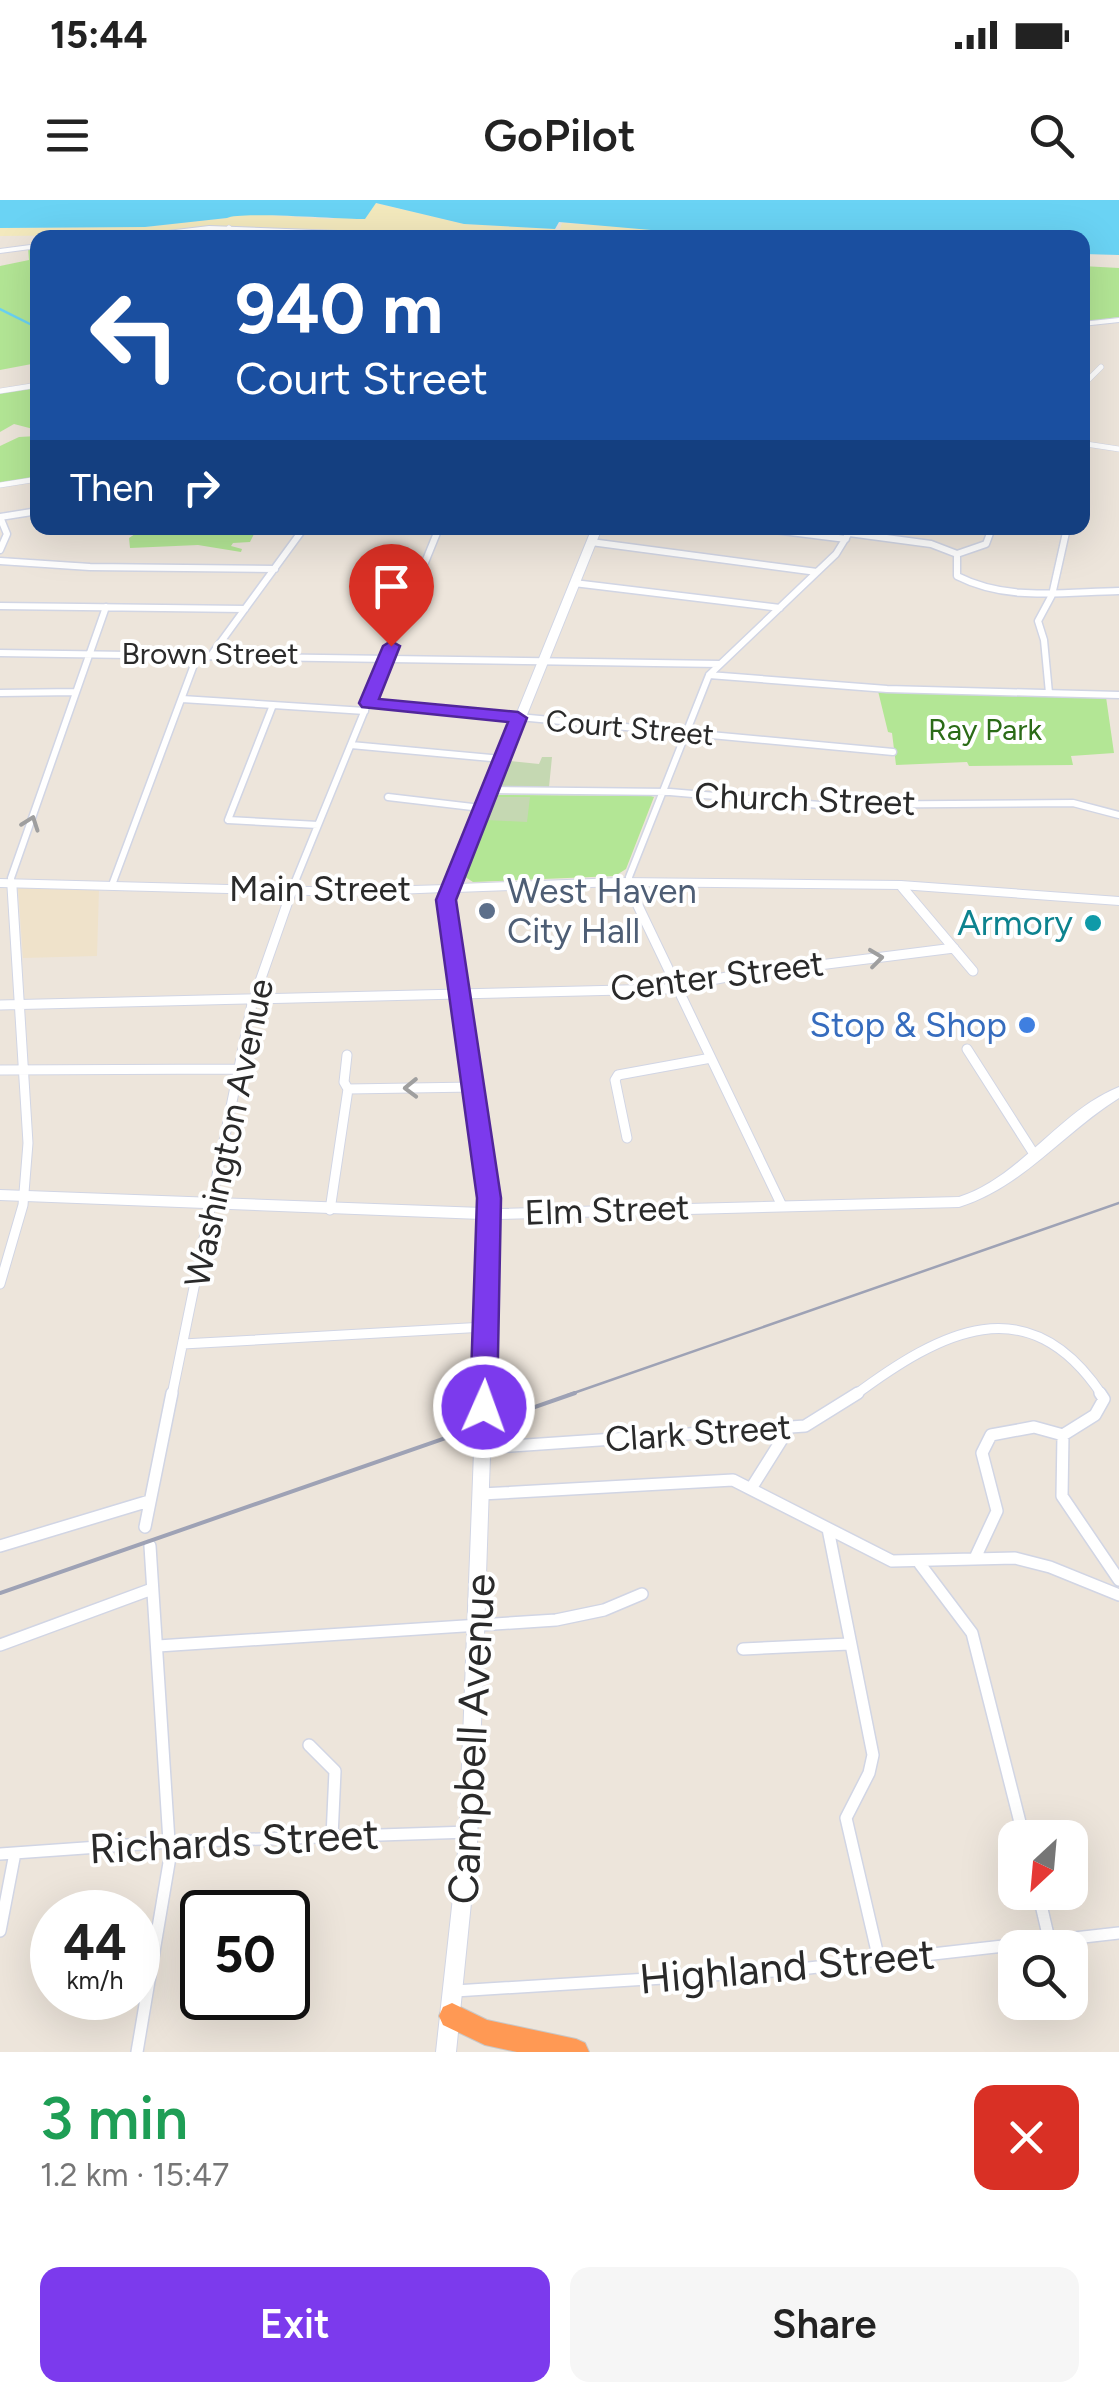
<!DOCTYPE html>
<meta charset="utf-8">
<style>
:root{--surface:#fff;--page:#f6f6f6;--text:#222;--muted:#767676;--accent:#7c3aed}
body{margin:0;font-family:Figtree,sans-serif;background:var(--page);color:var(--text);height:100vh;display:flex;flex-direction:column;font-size:38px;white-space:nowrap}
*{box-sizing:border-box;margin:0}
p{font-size:32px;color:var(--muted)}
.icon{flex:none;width:55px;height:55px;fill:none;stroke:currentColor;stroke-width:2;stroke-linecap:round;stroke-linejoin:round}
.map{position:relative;height:1852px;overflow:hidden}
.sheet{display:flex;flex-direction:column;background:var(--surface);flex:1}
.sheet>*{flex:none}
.hud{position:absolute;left:30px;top:30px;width:1060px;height:305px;border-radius:20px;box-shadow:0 10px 40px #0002;background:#1a4fa0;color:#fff;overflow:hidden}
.needle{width:65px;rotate:206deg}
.fabs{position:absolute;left:998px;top:1620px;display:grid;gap:20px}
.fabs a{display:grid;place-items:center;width:90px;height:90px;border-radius:20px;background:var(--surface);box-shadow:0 10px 40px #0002;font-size:50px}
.speed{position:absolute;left:30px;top:1690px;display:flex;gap:20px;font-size:50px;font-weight:700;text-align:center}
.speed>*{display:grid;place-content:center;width:130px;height:130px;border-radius:50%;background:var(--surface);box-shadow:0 10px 40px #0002;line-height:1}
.speed small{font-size:25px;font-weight:400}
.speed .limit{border:5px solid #111;border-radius:15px;background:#fff;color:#111}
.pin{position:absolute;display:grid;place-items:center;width:85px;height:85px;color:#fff;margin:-102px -42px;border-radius:50% 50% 50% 0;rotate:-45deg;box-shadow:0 0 10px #0007}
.pin .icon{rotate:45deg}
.me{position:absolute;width:110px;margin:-55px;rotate:2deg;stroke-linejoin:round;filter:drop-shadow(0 0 8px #0008)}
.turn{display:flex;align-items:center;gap:35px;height:210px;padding:0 40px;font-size:45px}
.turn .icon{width:130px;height:130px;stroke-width:2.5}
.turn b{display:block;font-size:70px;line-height:85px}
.then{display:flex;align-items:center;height:95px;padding:0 40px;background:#0003;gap:20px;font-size:38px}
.round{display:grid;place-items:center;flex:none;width:105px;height:105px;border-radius:20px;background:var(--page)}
.head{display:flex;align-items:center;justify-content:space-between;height:170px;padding:0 40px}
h1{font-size:60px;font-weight:600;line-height:75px;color:#1e9e55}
.button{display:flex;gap:20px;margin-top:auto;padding:20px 40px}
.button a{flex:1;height:115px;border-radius:20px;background:var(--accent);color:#fff;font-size:40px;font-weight:600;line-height:115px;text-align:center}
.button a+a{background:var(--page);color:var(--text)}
.status{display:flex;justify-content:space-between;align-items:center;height:70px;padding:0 50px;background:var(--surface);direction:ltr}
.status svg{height:28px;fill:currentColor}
header{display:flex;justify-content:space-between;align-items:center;height:130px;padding:0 40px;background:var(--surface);font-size:45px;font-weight:600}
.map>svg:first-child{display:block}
.education{fill:#efe2ca}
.green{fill:#b3e695}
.sand{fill:#f3e9bd}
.cemetery{fill:#c5d8b2}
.water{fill:#6ad3f4}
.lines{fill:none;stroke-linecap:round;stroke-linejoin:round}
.stream{stroke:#6ad3f4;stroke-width:2.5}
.street-far3-casing{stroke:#d1d5e4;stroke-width:6}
.street-far2-casing{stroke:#d1d5e4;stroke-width:9}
.street-far1-casing{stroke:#d1d5e4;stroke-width:11}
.street-casing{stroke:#d1d5e4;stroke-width:14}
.secondary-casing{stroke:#d1d5e4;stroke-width:2}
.highway-casing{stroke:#c8c8c8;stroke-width:2}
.street-far3{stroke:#fff;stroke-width:5}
.street-far2{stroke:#fff;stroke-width:6}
.street-far1{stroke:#fff;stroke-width:9}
.street{stroke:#fff;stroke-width:11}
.secondary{fill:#fff;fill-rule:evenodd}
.highway{fill:#ff9954;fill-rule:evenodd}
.rail-far1{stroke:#9ea2b5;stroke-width:2.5}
.rail{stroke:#9ea2b5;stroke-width:4}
.oneway{stroke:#9f9f9f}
.route{fill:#7c3aed;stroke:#51269a;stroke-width:2.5}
.service-dot{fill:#5c6f8a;stroke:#fff;stroke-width:4}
.culture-dot{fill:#0f9aa8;stroke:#fff;stroke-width:4}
.shop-dot{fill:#3f7fe0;stroke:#fff;stroke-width:4}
.labels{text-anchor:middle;stroke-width:8;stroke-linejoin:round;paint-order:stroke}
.far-street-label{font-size:30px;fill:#2a2a2a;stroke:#fff}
.far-park-label{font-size:30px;fill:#2b6b17;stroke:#fff}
.street-label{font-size:35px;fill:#2a2a2a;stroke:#fff}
.service-label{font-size:35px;fill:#4e5e75;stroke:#fff;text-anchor:start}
.culture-label{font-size:35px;fill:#0d838f;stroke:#fff;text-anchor:end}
.shop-label{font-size:35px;fill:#366cbe;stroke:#fff;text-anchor:end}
.near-street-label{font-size:42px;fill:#2a2a2a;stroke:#fff}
</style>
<div class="status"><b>15:44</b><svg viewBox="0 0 49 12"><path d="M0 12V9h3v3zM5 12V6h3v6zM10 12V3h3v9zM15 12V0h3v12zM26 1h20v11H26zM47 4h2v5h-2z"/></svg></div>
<header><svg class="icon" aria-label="menu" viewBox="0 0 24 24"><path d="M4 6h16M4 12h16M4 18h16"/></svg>GoPilot<svg class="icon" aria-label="search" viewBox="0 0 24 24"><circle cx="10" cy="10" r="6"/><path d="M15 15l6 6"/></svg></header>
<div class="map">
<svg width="1119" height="1852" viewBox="0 0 1119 1852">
<rect width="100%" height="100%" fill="#ede5db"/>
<path class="education" d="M18 688 99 689 97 756 23 758Z"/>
<path class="green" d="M37 47V163L0 170V66L29 60 28 48Z
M1082 66 1119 68V117L1083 122Z
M37 188V230L14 224 0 232V193Z
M37 236V277L0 283V246L19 237Z
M144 328H262L261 335 254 334 250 342 233 343 231 346 242 349 241 352 198 345 130 348 129 338Z
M878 491 1106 497 1114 553 1071 556 1073 565 969 566 967 562 896 565 892 533 888 532Z
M493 595 651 596 654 597 626 669 615 676 473 682 462 675Z"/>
<path class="sand" d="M375 3 464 24 555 29 553 38 222 26 106 35 0 36V28L145 27 227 18 236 13 332 19Z
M562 23 656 29 699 37 557 38Z"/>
<path class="cemetery" d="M542 557H552L549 587 500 586 510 561 539 564Z
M496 597H530L527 622 486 620Z"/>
<path class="water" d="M0 0H1119V55L1083 54 1082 38H743L559 22 555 29 464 24 376 3 365 19C342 19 238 11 227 18L145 27 0 28Z"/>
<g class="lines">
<path class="stream" d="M0 109 38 128"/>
<defs>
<path id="street-far3" d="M221 38 229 28
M1082 186 1101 167
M0 191 38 185
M1082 260 1086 244 1119 249
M0 285 38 279"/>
<path id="street-far2" d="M0 317 38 311
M0 317 7 334 0 350
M758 328 846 339
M849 333 931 344 957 354
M591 342 817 372
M957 354V376C1008 402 1064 392 1119 391
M957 354 986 344 992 328
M0 361 90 367 275 369
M574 383 780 408
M0 406 245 409
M0 453 720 464
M212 454 304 328
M709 475 887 489 1119 495
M0 493 76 492
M1049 493 1044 440 1038 421 1052 395 1067 328
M182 499 365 511
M368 503 893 552
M273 505 228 620 318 625
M351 545 502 559
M488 590 670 592 820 605 1073 603 1119 615
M388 597 481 608
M112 685 198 454
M901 685 905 689
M12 689 11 678 106 407
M292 689 439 328
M630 689 629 677 709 475 836 354 852 328"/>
<path id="street-far1" d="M629 687 782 1006
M902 687 973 771
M0 805 665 789 732 776 954 748
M967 849 1034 954
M0 870 239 869
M348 889 474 887
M627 938 615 880 618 875 711 858
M330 1010 348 889 344 882 347 855
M0 1084 23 1005 28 943 12 687
M183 1144 485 1127
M172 1195 252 804 293 687
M855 1195C940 1132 1028 1084 1102 1195"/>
<path id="street" d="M1063 1235 1095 1215 1104 1199 1100 1193
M482 1248 805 1226 858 1193
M752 1287 789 1228
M481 1294 733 1280 892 1361 1015 1358 1050 1367 1119 1395
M145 1327 172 1193
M828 1329 873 1555 869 1573 846 1618 879 1760
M0 1346 149 1301
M976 1356 997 1311 982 1253 991 1235 1034 1227 1063 1235 1062 1296 1119 1380
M920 1364 972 1433 1024 1638
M0 1445 152 1389
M158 1446 556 1420 604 1410 642 1394
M743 1449 849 1444
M309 1545 335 1571 332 1637
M0 1654 169 1642 469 1632
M1038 1692 1049 1739
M0 1731 15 1653
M455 1791 791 1770 1119 1733
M137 1852 170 1657 150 1346"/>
<path id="secondary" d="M209 26 466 36 469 38H396L209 30 138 38H109Z
M38 44V48L0 53V49Z
M1119 118V122L1082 126V122Z
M592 328H602L459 684 619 678 901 681 1119 697V705L901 689 619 686 456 692 452 701 496 998V1009L959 997C1021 977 1059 911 1119 887V898C1064 932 1022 988 959 1007L496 1019 491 1207 489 1212 483 1213 477 1212 475 1207 481 1019 0 1000V990L482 1008V998L440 701 444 692 346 696 0 687V679L346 688 447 685Z
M483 1220 489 1221 491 1226 477 1643 456 1852H436L459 1643 475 1226 477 1221Z"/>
<path id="highway" d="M452 1803 487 1820 576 1839 585 1843 589 1852H517L485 1845 443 1825 439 1816 443 1807Z"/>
</defs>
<use href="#street-far3" class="street-far3-casing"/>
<use href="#street-far2" class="street-far2-casing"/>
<use href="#street-far1" class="street-far1-casing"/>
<use href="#street" class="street-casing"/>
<use href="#secondary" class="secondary-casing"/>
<use href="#highway" class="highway-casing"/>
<use href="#street-far3" class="street-far3"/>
<use href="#street-far2" class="street-far2"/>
<use href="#street-far1" class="street-far1"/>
<use href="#street" class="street"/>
<use href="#secondary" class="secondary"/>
<use href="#highway" class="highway"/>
<path class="rail-far1" d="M568 1195 1119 1003"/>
<path class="rail" d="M0 1393 575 1193"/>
</g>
<defs><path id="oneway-chevron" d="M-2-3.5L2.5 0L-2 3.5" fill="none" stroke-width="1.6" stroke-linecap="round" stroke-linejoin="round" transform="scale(2.5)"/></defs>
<g class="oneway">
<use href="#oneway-chevron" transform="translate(31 623) rotate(-70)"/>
<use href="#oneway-chevron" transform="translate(876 758) rotate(-7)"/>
<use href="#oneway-chevron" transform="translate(411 888) rotate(179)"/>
</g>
<path class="route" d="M391 441 400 446 379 499 518 512 527 518 456 700 501 998 497 1207 493 1214 484 1218 474 1214 470 1207 477 998 436 700 508 522 362 507 359 503 383 446Z"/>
<circle class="service-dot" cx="487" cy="711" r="10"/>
<circle class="culture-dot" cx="1093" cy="723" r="10"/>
<circle class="shop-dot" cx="1027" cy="825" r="10"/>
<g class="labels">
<g class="far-street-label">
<text x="210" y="464">Brown Street</text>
<text transform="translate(630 528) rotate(5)" y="10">Court Street</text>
</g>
<g class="far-park-label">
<text x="985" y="540">Ray Park</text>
</g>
<g class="street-label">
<text transform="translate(805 599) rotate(2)" y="12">Church Street</text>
<text x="320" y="701">Main Street</text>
<text transform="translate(717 776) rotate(-7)" y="12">Center Street</text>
<text transform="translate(229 933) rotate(-78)" y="12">Washington Avenue</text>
<text transform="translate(607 1010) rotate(-2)" y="12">Elm Street</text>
<text transform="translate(698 1233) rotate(-4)" y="12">Clark Street</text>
</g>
<g class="service-label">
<text x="507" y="703">West Haven<tspan x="507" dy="40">City Hall</tspan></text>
</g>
<g class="culture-label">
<text x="1073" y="735">Armory</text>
</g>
<g class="shop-label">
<text x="1007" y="837">Stop &amp; Shop</text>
</g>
<g class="near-street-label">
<text transform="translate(471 1539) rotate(-87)" y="15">Campbell Avenue</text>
<text transform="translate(234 1641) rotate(-3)" y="15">Richards Street</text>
<text transform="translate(787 1766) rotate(-5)" y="15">Highland Street</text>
</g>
</g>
</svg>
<div class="fabs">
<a><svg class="needle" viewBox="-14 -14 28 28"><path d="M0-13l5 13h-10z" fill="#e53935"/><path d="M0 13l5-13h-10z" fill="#767676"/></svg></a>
<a><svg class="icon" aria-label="search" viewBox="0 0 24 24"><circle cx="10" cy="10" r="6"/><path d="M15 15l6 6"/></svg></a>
</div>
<div class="speed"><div>44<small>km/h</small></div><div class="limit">50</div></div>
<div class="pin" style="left:391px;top:446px;background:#d93025"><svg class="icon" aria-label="arrive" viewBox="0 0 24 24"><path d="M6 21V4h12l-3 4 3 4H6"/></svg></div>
<svg class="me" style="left:484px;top:1207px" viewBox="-20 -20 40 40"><circle r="17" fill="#7c3aed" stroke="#fff" stroke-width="3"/><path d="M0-11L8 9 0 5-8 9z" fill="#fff"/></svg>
<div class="hud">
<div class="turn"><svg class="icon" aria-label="left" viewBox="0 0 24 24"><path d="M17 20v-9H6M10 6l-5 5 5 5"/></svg><div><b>940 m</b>Court Street</div></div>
<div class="then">Then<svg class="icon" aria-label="right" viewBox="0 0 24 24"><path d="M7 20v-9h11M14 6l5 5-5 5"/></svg></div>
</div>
</div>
<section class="sheet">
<div class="head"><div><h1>3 min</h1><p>1.2 km · 15:47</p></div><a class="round" style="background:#d93025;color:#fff"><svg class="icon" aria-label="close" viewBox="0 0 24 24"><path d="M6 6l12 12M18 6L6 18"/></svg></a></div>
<div class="button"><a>Exit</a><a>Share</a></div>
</section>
